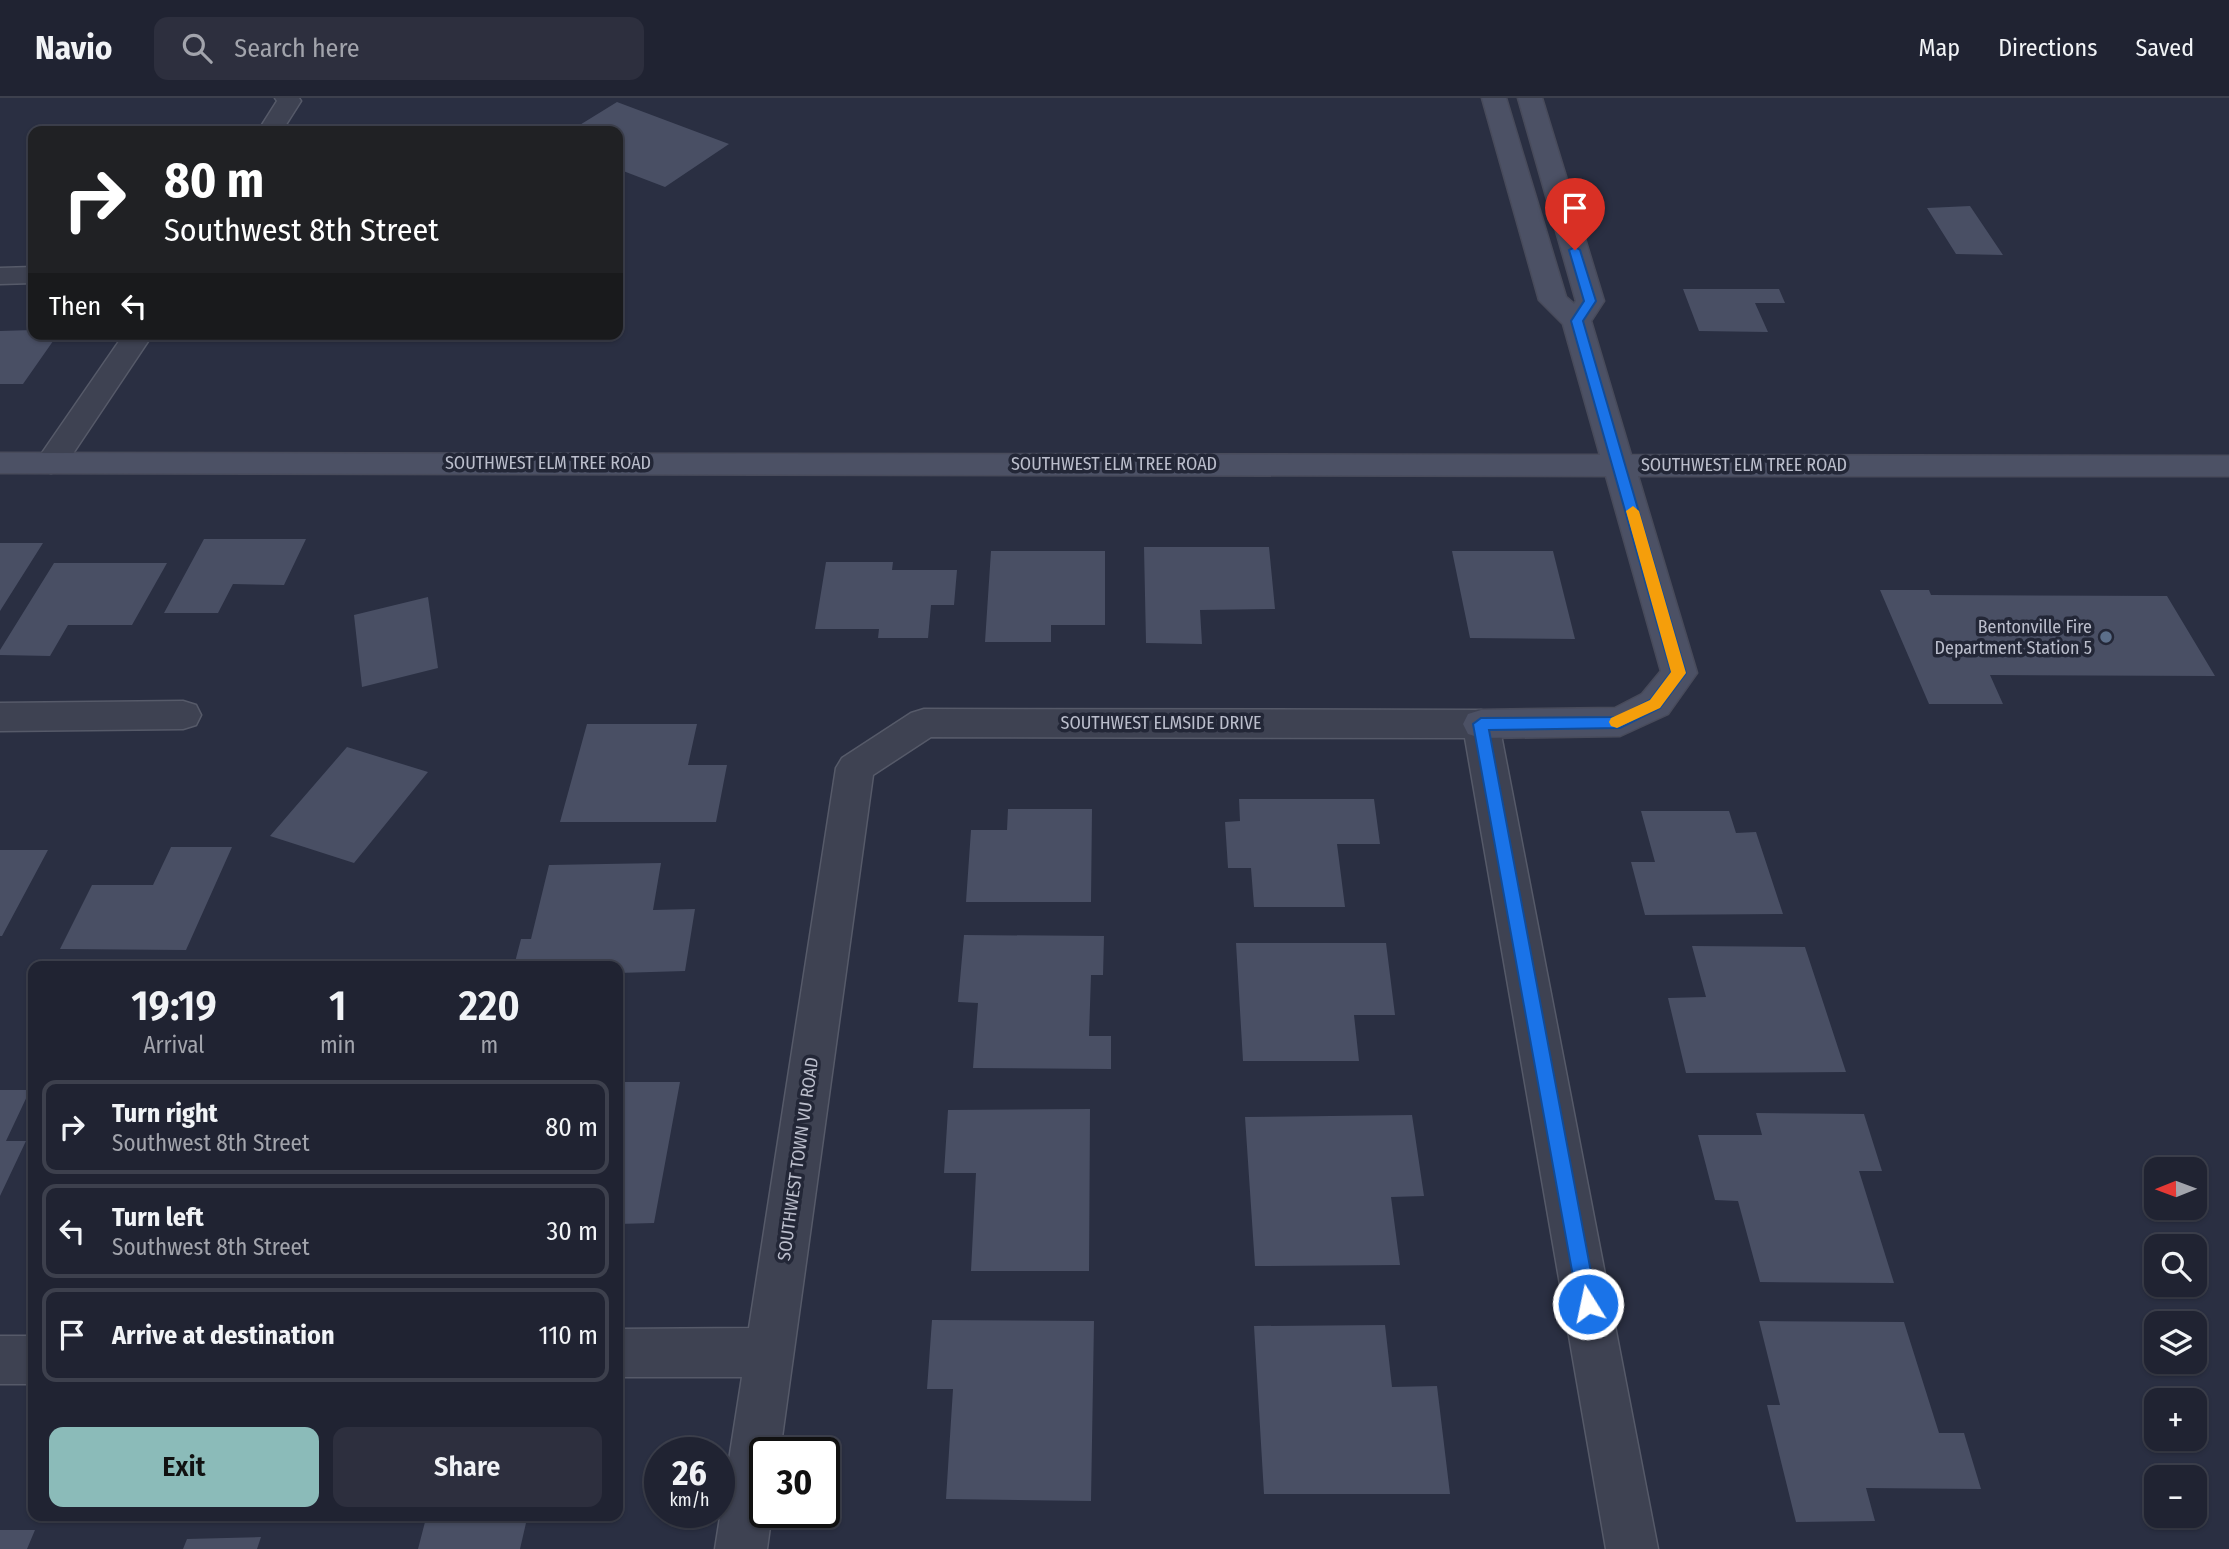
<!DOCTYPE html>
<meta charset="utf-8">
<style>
:root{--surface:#202332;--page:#2d2f3e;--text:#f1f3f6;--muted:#a2a4ac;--line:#3d404d;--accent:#8bbbb9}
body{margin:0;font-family:"Fira Sans Condensed",sans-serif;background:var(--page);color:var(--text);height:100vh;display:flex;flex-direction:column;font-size:26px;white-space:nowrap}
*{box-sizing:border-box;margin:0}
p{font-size:23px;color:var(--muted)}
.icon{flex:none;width:38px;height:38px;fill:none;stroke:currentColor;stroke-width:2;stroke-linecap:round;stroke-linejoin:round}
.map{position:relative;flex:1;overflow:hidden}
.sheet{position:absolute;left:28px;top:863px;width:595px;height:560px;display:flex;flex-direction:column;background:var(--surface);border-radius:14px;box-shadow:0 2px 5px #0004,0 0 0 2px var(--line)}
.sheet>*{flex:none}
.hud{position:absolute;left:28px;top:28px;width:595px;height:214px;border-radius:14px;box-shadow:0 2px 5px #0004,0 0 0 2px var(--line);background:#202124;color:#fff;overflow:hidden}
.needle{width:46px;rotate:269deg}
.tools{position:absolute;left:2144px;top:1059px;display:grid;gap:14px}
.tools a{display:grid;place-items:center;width:63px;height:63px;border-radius:14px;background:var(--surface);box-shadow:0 2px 5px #0004,0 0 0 2px var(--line);font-size:35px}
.speed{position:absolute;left:644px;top:1339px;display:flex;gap:14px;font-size:35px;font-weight:700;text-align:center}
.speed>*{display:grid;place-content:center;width:91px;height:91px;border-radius:50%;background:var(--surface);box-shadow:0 2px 5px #0004,0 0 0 2px var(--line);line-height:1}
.speed small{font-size:18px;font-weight:400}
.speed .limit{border:4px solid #111;border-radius:10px;background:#fff;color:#111}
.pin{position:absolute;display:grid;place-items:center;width:60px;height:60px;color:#fff;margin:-72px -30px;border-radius:50% 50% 50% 0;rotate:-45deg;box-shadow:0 0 7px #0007}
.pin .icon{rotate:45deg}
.me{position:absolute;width:77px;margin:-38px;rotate:350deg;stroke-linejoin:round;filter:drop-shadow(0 0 5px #0008)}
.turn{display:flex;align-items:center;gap:24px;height:147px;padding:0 21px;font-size:32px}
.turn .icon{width:91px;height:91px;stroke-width:2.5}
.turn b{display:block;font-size:49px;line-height:60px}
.then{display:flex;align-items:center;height:66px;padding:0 21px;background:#0003;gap:14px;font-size:26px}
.eta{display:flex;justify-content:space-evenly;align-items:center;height:119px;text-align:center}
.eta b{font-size:42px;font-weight:600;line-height:49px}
.button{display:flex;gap:14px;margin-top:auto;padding:14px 21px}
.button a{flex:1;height:80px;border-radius:14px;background:var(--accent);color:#111;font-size:28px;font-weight:600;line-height:80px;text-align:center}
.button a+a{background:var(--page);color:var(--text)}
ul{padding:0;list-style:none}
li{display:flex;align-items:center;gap:21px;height:94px;margin:0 14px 10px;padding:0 7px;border:4px solid var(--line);border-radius:14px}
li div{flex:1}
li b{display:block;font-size:26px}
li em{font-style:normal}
header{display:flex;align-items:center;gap:42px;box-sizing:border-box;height:98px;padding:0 35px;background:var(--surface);border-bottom:2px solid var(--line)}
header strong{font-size:33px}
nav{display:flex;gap:38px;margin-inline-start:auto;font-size:24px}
.search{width:490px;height:63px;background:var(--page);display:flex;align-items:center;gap:18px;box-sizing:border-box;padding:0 24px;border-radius:14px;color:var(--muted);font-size:26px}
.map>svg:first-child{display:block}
.building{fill:#494f64}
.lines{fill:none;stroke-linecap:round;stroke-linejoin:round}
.street-casing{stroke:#565a69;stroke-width:3}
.secondary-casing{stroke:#484b5b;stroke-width:3}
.street{fill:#3e4252;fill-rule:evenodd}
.secondary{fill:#4c5165;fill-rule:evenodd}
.route{fill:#1a73e8;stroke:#114b97;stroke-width:2}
.slow{fill:#f59e0b}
.service-dot{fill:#5c6f8a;stroke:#232737;stroke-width:2.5}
.labels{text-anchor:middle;stroke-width:7;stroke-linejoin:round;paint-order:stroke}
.street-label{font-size:18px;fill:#bbbecc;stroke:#232737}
.poi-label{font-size:18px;fill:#bbbecc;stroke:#232737;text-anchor:end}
</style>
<header>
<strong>Navio</strong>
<div class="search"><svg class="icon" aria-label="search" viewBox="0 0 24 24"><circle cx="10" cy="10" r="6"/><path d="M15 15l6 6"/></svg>Search here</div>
<nav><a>Map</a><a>Directions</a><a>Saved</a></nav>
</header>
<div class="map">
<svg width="2229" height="1451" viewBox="0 0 2229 1451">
<rect width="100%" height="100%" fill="#2a2f42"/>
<path class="building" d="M617 4 729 46 665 89 618 71V33H570Z
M1970 108 2003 157 1956 156 1927 110Z
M1683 191H1779L1785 205H1755L1768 234 1699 233Z
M33 232V236H58L23 286H0V233Z
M204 441H306L284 487 233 486 218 515H164Z
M0 445H43L0 513Z
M1144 449H1269L1275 511 1200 512 1202 546 1146 545Z
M991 453H1105V527H1051V544H985Z
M1452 453H1553L1575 541 1470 540Z
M826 464H893L892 472H957L954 507H931L928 540H878L879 531H815Z
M54 465H167L132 527H68L50 558 0 557V552Z
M1880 492H1929L1931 497 2167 498 2215 578 1990 577 2003 606H1929Z
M428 499 438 570 362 589 354 517Z
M587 626H697L688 667H727L716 724H560Z
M347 649 428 674 354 765 270 738Z
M1239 701H1374L1380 746H1337L1345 809H1254L1251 770H1228L1225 724 1240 723Z
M1008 711H1092L1091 804H966L971 732H1007Z
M1641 713H1729L1736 735 1756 734 1783 816 1645 817 1631 764H1655Z
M171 749H232L186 852 60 851 92 787H153Z
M0 752H48L2 838H0Z
M661 765 653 812 695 811 685 873 618 875V868H514L521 841H531L549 767Z
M964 837 1104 838 1103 877H1091L1089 938H1111V971L973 970 978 905 958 904Z
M1236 845H1386L1395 917H1354L1359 963H1243Z
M1692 848 1805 849 1846 974 1686 975 1668 900 1706 899Z
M618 984H680L654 1125 618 1126Z
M0 992H30L6 1043H26L0 1098Z
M1090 1011 1089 1173H971L976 1075H944L948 1012Z
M1756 1015 1864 1016 1882 1073H1859L1894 1185 1760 1184 1738 1103 1715 1102 1698 1037H1762Z
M1412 1017 1424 1098 1391 1099 1400 1167 1255 1168 1245 1019Z
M932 1222 1094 1223 1091 1403 946 1401 953 1291H927Z
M1759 1223 1904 1224 1939 1335H1964L1981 1391 1866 1390 1875 1423 1796 1424 1767 1307H1780Z
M1385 1227 1392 1289 1437 1288 1450 1396H1264L1254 1228Z
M425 1424 526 1425 520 1451H418Z
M0 1432H35L27 1451H0Z
M261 1439 257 1451H183L187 1441Z"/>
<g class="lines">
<defs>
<path id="street" d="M275 0H299L301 3 282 33H258L277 3Z
M33 169V185L0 186V170Z
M124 236H153L62 372 51 375 40 372 35 365Z
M183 603 196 607 201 617 196 627 183 631 0 633V605Z
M924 611 1481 612 1494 616 1499 626 1658 1451H1606L1465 640 931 639 873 677 780 1354H765V1414H772L767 1451H715L742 1279H618V1231L749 1230 836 670 842 660 911 615Z
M0 1238H33V1286H0Z"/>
<path id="secondary" d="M1482 0H1506L1566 199 1574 206 1576 203 1518 0H1542L1604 203 1591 223 1631 357 2229 358V378H1638L1697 575 1668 616 1620 638 1481 640 1468 636 1463 626 1468 616 1481 612 1615 610 1642 596 1661 573 1606 378 0 375V355L1600 357 1563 226 1539 202Z"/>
</defs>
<use href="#street" class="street-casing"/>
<use href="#secondary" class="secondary-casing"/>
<use href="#street" class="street"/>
<use href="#secondary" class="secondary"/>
</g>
<path class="route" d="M1575 149 1580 152 1596 203 1583 223 1686 575 1660 610 1620 630 1489 632 1597 1206 1595 1213 1588 1216 1581 1213 1578 1206 1473 626 1481 620 1618 619 1650 602 1671 574 1571 223 1584 203 1569 152Z"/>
<path class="slow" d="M1633 408 1639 413 1686 575 1660 610 1617 630 1611 628 1609 624 1611 620 1650 602 1671 574 1626 413Z"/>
<circle class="service-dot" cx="2106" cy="539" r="7"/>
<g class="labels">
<g class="street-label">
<text x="548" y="371">SOUTHWEST ELM TREE ROAD</text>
<text x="1114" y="372">SOUTHWEST ELM TREE ROAD</text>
<text x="1744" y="373">SOUTHWEST ELM TREE ROAD</text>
<text x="1161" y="631">SOUTHWEST ELMSIDE DRIVE</text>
<text transform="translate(798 1061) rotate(-82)" y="6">SOUTHWEST TOWN VU ROAD</text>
</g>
<g class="poi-label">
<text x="2092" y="535">Bentonville Fire<tspan x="2092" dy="21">Department Station 5</tspan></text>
</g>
</g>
</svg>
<div class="tools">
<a><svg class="needle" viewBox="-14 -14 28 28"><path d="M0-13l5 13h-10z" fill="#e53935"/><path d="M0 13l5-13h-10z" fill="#a2a4ac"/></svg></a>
<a><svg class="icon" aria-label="search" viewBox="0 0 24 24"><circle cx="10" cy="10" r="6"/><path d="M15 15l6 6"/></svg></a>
<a><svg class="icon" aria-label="layers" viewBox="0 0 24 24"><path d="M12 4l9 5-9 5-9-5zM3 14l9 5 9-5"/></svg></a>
<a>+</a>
<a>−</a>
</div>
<div class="speed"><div>26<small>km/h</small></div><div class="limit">30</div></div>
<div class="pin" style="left:1575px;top:152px;background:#d93025"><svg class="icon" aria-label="arrive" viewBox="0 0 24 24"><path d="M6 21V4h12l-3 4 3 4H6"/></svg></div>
<svg class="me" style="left:1588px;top:1206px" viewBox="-20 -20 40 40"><circle r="17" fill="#1a73e8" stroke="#fff" stroke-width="3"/><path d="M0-11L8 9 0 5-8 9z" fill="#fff"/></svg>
<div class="hud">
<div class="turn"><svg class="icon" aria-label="right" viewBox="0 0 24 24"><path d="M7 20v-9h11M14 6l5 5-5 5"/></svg><div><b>80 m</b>Southwest 8th Street</div></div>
<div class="then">Then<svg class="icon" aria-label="left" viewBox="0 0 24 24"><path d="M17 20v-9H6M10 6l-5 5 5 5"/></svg></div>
</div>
<section class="sheet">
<div class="eta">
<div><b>19:19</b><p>Arrival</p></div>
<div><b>1</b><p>min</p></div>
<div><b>220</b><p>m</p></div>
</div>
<ul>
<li><svg class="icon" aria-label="right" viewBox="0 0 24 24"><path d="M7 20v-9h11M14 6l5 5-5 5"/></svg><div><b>Turn right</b><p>Southwest 8th Street</p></div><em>80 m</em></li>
<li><svg class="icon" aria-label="left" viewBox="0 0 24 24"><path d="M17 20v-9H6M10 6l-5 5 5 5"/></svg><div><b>Turn left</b><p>Southwest 8th Street</p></div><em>30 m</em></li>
<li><svg class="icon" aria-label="arrive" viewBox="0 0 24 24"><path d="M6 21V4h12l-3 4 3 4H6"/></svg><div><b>Arrive at destination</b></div><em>110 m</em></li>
</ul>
<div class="button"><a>Exit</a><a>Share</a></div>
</section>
</div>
